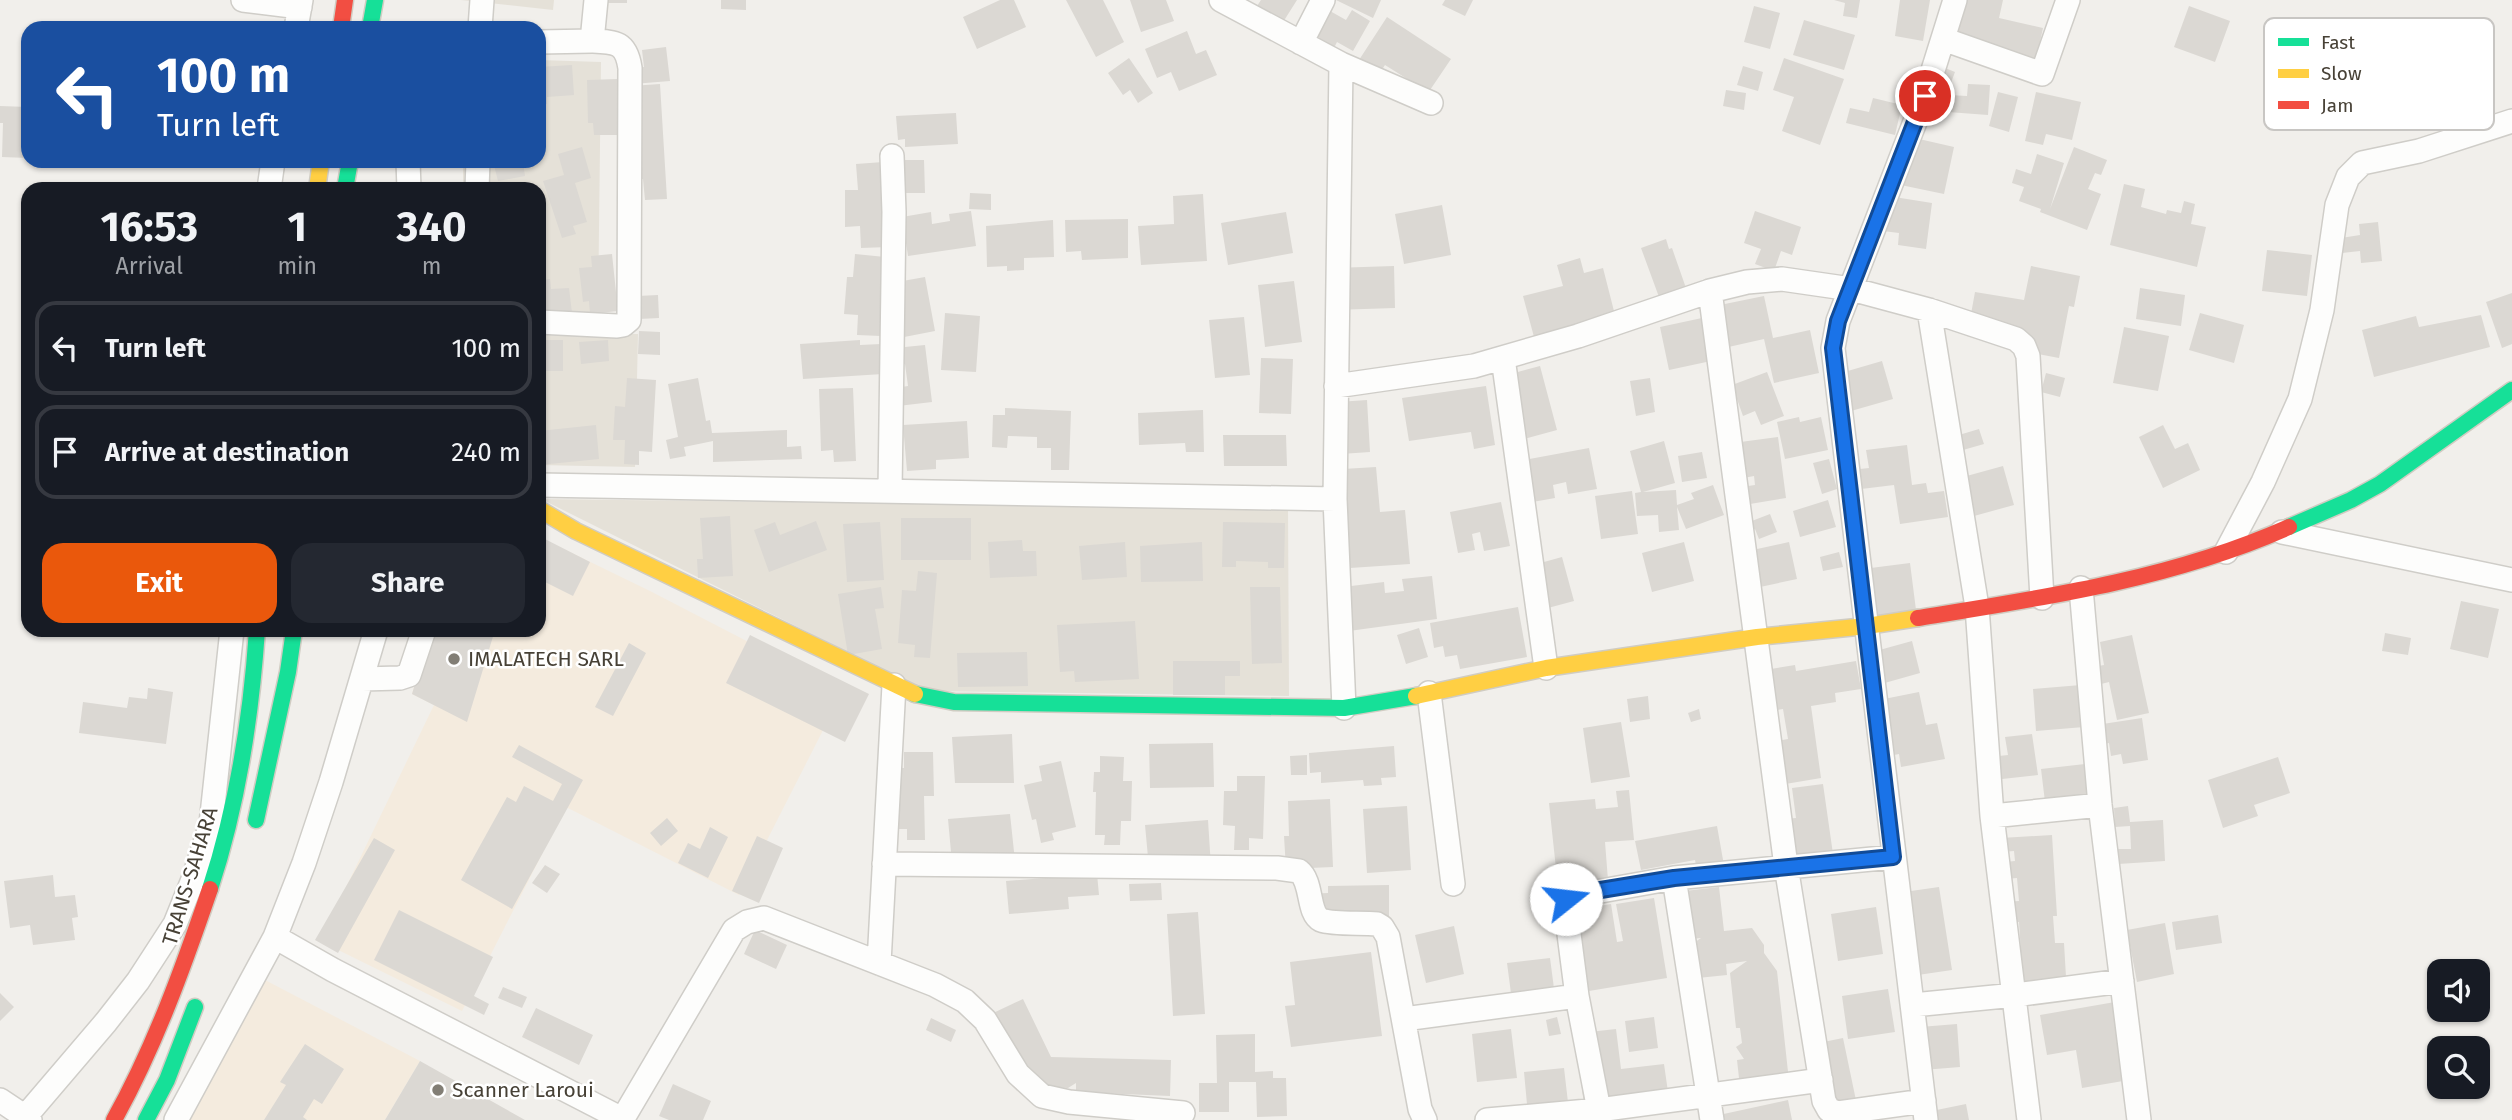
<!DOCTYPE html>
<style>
:root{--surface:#171b24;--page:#242831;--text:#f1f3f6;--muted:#9ea1a6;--line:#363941;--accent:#ea580c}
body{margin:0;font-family:"Fira Sans",sans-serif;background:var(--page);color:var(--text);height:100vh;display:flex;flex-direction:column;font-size:26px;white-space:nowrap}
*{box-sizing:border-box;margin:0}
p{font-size:23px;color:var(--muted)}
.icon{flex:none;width:38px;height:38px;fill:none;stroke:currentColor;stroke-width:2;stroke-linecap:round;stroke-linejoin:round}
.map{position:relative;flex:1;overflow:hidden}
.details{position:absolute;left:21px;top:182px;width:525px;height:455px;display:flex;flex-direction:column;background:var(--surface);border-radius:21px;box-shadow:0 2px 5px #0004}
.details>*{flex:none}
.top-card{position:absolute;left:21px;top:21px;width:525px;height:147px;border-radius:21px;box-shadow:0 2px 5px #0004;background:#1a4fa0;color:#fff;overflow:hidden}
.fabs{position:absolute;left:2427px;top:959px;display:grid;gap:14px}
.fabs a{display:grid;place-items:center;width:63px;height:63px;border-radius:14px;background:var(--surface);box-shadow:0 2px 5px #0004;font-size:35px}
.pin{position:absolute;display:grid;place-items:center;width:60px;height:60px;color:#fff;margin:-30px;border:4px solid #fff;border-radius:50%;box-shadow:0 2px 7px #0007}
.me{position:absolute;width:77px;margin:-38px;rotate:74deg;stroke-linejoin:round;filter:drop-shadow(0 0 5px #0008)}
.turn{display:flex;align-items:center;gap:24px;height:147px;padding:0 21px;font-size:32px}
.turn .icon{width:91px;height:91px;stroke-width:2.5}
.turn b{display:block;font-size:49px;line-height:60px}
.eta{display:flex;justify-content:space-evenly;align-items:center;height:119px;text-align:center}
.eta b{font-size:42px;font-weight:700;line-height:49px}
.action{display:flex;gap:14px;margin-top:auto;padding:14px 21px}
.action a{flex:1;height:80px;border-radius:21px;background:var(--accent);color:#fff;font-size:28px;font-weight:700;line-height:80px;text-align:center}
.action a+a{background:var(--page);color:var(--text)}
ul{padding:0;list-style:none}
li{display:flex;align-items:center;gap:21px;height:94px;margin:0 14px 10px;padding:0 7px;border:4px solid var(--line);border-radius:21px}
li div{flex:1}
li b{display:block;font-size:26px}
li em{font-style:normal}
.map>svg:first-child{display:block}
.residential{fill:#e5e1d8}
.commercial{fill:#f4ebde}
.building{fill:#dbd8d3}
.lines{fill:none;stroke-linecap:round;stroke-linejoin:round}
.street-casing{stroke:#cfcdc8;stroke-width:26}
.fast-casing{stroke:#d0ccc2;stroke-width:19}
.slow-casing{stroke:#d0ccc2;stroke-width:19}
.jam-casing{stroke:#d0ccc2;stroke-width:19}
.street{stroke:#fdfdfc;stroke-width:23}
.fast{stroke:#16e098;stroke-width:16}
.slow{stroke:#ffcf43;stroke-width:16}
.jam{stroke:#f24e42;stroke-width:16}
.route-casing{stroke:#114b97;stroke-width:18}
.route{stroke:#1a73e8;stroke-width:12}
.poi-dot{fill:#827e75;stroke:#fff;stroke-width:2.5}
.labels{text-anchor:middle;stroke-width:5;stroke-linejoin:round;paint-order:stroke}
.poi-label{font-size:21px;fill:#474136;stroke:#fff;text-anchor:start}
.street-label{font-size:21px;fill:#474136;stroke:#fff}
.key{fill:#fff;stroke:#c8c6c3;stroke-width:2}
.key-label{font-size:19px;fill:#474136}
</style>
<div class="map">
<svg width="2512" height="1120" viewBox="0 0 2512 1120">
<rect width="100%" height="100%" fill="#f1efeb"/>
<path class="residential" d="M461 0H554L553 10Z
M539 60 601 62 598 312H539V189H463V161H539Z
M539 333 638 334 635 467 539 465Z
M541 499 1288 508 1289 696 926 691Z"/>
<path class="commercial" d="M539 537 650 591 843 691 739 895 566 807 462 1011 320 941 434 705 412 694 430 630H539Z
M265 980 420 1061 385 1120H185Z"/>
<path class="building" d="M599 0H627V3H599Z
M721 0H746V10L721 9Z
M1000 0H1014L1026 27 977 49 963 17Z
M1066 0H1103L1124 42 1096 57Z
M1130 0H1166L1174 21 1141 32Z
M1261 0H1297L1273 38 1247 21Z
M1336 0H1381L1373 18Z
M1445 0H1473L1465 16 1442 5Z
M1834 0H1860L1857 18 1843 16 1845 3Z
M1900 0H1930L1923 41 1895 36Z
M1952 0H2003L1999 18 2043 28 2033 74 1966 59 1969 42 1944 37Z
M1754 6 1780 13 1770 49 1744 42Z
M2189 6 2230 21 2215 62 2174 47Z
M1352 10 1370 21 1353 51 1337 42 1333 50 1314 39 1330 11 1346 20Z
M1387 17 1451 59 1426 96 1410 85 1412 82 1385 65 1379 74 1359 60Z
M1804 20 1855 35 1844 70 1793 55Z
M1187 31 1196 54 1206 50 1217 75 1179 91 1171 72 1157 78 1145 49Z
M666 47 670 81 633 84 631 68 644 67 642 50Z
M1129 58 1153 93 1138 103 1130 90 1123 95 1108 73Z
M1784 58 1844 79 1820 145 1782 131 1794 97 1773 90Z
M572 65 574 95 547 97V104L539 105V67Z
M1743 66 1763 72 1758 91 1737 85Z
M1940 66 1955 72 1943 104 1927 98Z
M618 79 619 135H594L593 123H588L587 80Z
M660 84 667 199 645 200 643 179H631V143H642L640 102 631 86Z
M1968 84 1990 85 1988 115 1948 112 1949 95 1967 96Z
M1726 90 1746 93 1744 110 1723 106Z
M1998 92 2018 97 2009 132 1989 126Z
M2036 92 2081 102 2072 140 2046 134 2043 145 2025 141Z
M1873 98 1902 105 1895 135 1846 123 1850 108 1869 112Z
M0 106 28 107V158L2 157 3 123H0Z
M956 113 958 144 905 147V139L898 140 896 116Z
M1906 136 1954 147 1944 194 1896 184Z
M582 147 591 178 575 183 587 222 573 226 576 234 562 238 543 181 564 175 558 154Z
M2074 147 2107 160 2101 175 2095 173 2088 189 2101 194 2087 230 2040 212 2041 209 2019 201 2024 187 2012 183 2016 169 2031 174 2037 154 2064 163 2050 209Z
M896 160H924L925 193H896Z
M493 161H523L525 176 498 181Z
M883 162 888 247 861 248 860 226 845 227V190H858L856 164Z
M2124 184 2145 189 2141 207 2166 214 2167 210 2181 213 2184 201 2195 204 2191 224 2206 227 2197 267 2110 245Z
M970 193 991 194V210L969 209Z
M1203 194 1207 261 1141 265 1138 226 1174 224 1173 196Z
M1888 196 1932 203 1926 249 1898 245 1899 233 1883 231Z
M1442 205 1451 255 1404 264 1395 214Z
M971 211 976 246 908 256 902 217 931 212 932 224 950 221 949 214Z
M1755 211 1801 227 1792 255 1781 251 1774 271 1755 264 1761 249 1744 243Z
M1286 212 1293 253 1228 265 1221 223Z
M1128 219V258L1082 260 1081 251 1066 252 1065 220Z
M1053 220 1054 257 1024 258V270L1007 271V266L987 267 986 226Z
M2378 222 2382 261 2361 263 2360 251 2342 253 2341 238 2360 235 2359 224Z
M1666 239 1669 249 1672 248 1686 288 1659 297 1641 248Z
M2267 250 2312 255 2307 296 2262 291Z
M612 254 618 311 590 314 589 301 583 302 579 268 592 267 591 256Z
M855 254 885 257 881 336 857 335 858 315 844 314 847 277H853Z
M1580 258 1584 273 1603 268 1615 315 1534 337 1523 296 1563 286 1557 265Z
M1394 266 1395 308 1334 310 1333 268Z
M2031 266 2080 276 2074 307 2069 306 2059 358 2038 354 2039 350 1967 336 1975 292 2024 300Z
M925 277 935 331 899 338 897 282Z
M550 279 551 289 569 288 572 313 540 315 539 280Z
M1294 281 1302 342 1265 347 1258 285Z
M2140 288 2185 295 2181 326 2136 319Z
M2512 293V344L2502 348 2486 302Z
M658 295 659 318 639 319 638 296Z
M1764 296 1773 338 1810 330 1819 373 1774 383 1764 339 1724 348 1715 306Z
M945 313 980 316 976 372 941 370Z
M2200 313 2244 325 2234 363 2189 350Z
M2481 315 2490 347 2374 377 2362 330 2416 316 2419 327Z
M1244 317 1250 375 1215 378 1209 320Z
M1702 318 1711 361 1669 370 1660 327Z
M2124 327 2169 336 2158 391 2113 383Z
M639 331 660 332V355L638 354Z
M539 340H563V371H539Z
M608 340 609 361 581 364 579 342Z
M860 340V345L881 344 883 374 803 379 800 344Z
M925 345 932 402 898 406 895 388 908 386 905 364 897 365 895 348Z
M1261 358 1293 359 1291 414 1259 413Z
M1882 361 1893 399 1844 413 1834 375Z
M1540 366 1557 430 1513 442 1503 376Z
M1767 372 1784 416 1761 425 1755 411 1743 416 1732 385Z
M2046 373 2065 378 2060 397 2041 392Z
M627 378 656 380 652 452 639 451V465L624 464 625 440H613L615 406 625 407Z
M698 378 706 421 710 420 712 433 787 430V447L801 446 802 459 713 462V441L684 447 686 456 670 459 666 440 678 437 668 384Z
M1650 378 1655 412 1636 416 1630 381Z
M1486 386 1495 445 1474 449 1471 432 1409 441 1402 398Z
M853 388 856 461 834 462 833 450 821 451 819 389Z
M1367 400 1370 452 1341 454 1338 402Z
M1005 408 1071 411 1069 470H1051V448H1037V437L1008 436 1007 448 992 447 993 415H1005Z
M1203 410 1204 452H1186L1185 443 1139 445 1138 413Z
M1799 417 1800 422 1821 417 1828 450 1785 459 1777 422Z
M967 421 969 458 936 460V469L907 471 903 425Z
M596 425 599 459 539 465V431Z
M2163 425 2175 449 2188 443 2200 470 2163 488 2139 437Z
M1979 429 1984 444 1963 450 1959 435Z
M1223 435H1286L1287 466H1224Z
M1778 437 1786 498 1744 505 1741 487 1755 485 1754 476 1738 479 1733 443Z
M1664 441 1675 483 1643 492 1676 490 1677 505 1694 499 1691 493 1713 485 1724 515 1686 529 1677 507 1679 530 1659 532 1658 515 1637 516 1635 493 1641 492 1630 451Z
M1907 445 1912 485 1926 483 1928 493 1944 491 1948 517 1900 524 1894 485 1853 490 1851 470 1869 468 1866 450Z
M1589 448 1597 489 1568 494 1566 482 1553 485 1555 498 1527 503 1519 461Z
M1702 452 1707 478 1682 482 1678 456Z
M1829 459 1837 489 1822 494 1813 463Z
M2003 466 2014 505 1974 516 1963 477Z
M1376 467 1380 512 1405 510 1410 564 1350 568 1343 469Z
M1632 491 1638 534 1601 539 1595 496Z
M1828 500 1836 527 1800 537 1793 511Z
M1501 502 1510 546 1484 551 1480 532 1472 534 1475 550 1458 553 1450 512Z
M1770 514 1777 532 1759 539 1755 529 1747 532 1744 524Z
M730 516 733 576 698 578 697 559H703L700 518Z
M901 518H971V560H901Z
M816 521 827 550 769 572 754 530 775 522 780 535Z
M880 522 884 580 847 582 843 524Z
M1223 522 1285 523 1284 568H1268V562L1236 561V567H1222Z
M539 536 590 562 573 596 539 579Z
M1022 540 1023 551H1036L1037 576 990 578 988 542Z
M1125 542 1127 577 1082 580 1079 546Z
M1202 542 1203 581 1141 582 1140 546Z
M1684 542 1694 581 1652 592 1642 553Z
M1789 542 1797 579 1746 590 1748 551Z
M1839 552 1843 567 1823 571 1820 557Z
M1562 557 1574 601 1533 612 1522 568Z
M1910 563 1916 610 1862 618 1855 570Z
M918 571 937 573 930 658 914 657 915 645 898 643 902 590 916 591Z
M1432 576 1437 619 1349 631 1343 587 1384 582 1385 593 1404 591 1402 579Z
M881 587 884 608 875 609 882 649 848 655 838 594Z
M1250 587H1280L1282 663 1252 664Z
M2461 601 2499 609 2488 658 2450 649Z
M1518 607 1527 657 1460 669 1457 655 1445 657 1443 646 1434 648 1430 623Z
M1135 621 1139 679 1075 682 1074 671 1060 672 1057 625Z
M1419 628 1428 657 1406 664 1397 635Z
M431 630H495L467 722 412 694Z
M2385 633 2411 638 2408 655 2382 651Z
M750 635 869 694 845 742 726 683Z
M2132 635 2149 713 2117 720 2109 682 2097 685 2093 667 2104 665 2100 642Z
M1912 641 1920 673 1874 686 1865 654Z
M629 643 646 653 613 716 595 707Z
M1027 652 1028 686 958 687 957 653Z
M1173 661H1240V676H1225V695H1173Z
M1856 661 1861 689 1835 693 1836 702 1811 706 1821 778 1773 786 1766 743 1788 739 1783 709 1760 713 1752 672 1795 665 1796 671Z
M2081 685 2084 727 2036 731 2033 689Z
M148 688 173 692 166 744 79 733 83 702 127 708 129 697 147 699Z
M1919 692 1926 725 1937 723 1945 759 1901 767 1899 754 1885 757 1874 701Z
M1648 696 1650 719 1630 722 1627 699Z
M1699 709 1701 719 1691 722 1688 713Z
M2142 718 2148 760 2123 764 2121 754 2111 756 2109 743 2099 745 2096 725Z
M1621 722 1630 777 1591 783 1583 728Z
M1012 734 1014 783H955L952 737Z
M2032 734 2038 775 1993 780 1990 757 2008 755 2005 737Z
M1213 743 1214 787 1150 788 1149 744Z
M519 745 583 780 512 909 461 880 507 797 516 802 524 786 553 801 562 784 512 757Z
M1394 746 1396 777 1381 778 1382 785 1364 786 1363 780 1321 783V772L1310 773 1309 753Z
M904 752H933L934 796H924L925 840H907V829H898V768H904Z
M1307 755V775H1291L1290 756Z
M1100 756 1124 757 1123 781H1132L1131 821H1121L1120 845H1104L1105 835H1095L1096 792H1093L1094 772H1100Z
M2278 757 2290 793 2254 805 2258 816 2223 828 2208 780Z
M1061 761 1076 827 1052 833 1054 840 1041 843 1036 819 1032 820 1024 785 1042 781 1039 766Z
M2085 764 2090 805 2046 810 2041 769Z
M1237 776H1265L1263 839 1249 838V850H1234L1235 826 1223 825 1224 791H1237Z
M1823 784 1833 854 1788 860 1782 819 1796 818 1792 788Z
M1629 790 1634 840 1605 842 1609 893 1559 897 1549 803 1595 799 1596 809 1618 807 1616 791Z
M1330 799 1333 867 1286 869 1284 836H1289L1288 801Z
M1407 806 1411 870 1367 873 1363 809Z
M2128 806 2130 822 2163 820 2165 861 2118 864V849H2131L2130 826 2115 827 2114 808Z
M1010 814 1015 861 952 863 948 819Z
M667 818 678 831 661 846 650 833Z
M1208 820 1211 867 1183 869 1182 855 1169 856 1149 868 1145 825Z
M1717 826 1725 871 1698 876 1695 860 1641 870 1635 841Z
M710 827 728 837 708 878 678 863 688 843 700 849Z
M2052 835 2057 916H2053L2055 943H2064L2067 994 2020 997 2018 968H2022L2019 922 2004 923 2003 902 2019 901 2017 878 2005 879 2004 862 2015 861 2014 851 2002 852 2001 838Z
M757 836 783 848 759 903 732 891Z
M374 838 395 850 338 953 315 940Z
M545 865 560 874 547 893 532 883Z
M1097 874 1099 895 1068 897 1069 909 1009 914 1006 881Z
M53 875 55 897 75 895 78 917 72 918 75 940 33 945 30 925 10 928 4 881Z
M1161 883 1162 900 1130 901 1129 884Z
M1389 885V919L1313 924 1304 894 1328 893V886Z
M1719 887 1724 931 1752 928 1764 945V953L1777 971 1790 1090 1741 1096 1737 1060 1744 1059 1736 1047 1742 1043 1740 1028H1736L1730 973 1747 961 1726 964 1727 975 1688 979 1685 949 1701 938 1680 940 1668 893Z
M1939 887 1952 970 1911 976 1897 893Z
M1654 898 1667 978 1571 994 1576 910 1611 904 1617 942 1623 941 1616 904Z
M1876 907 1883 954 1838 961 1831 914Z
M399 910 493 957 474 996 489 1004 484 1015 374 960Z
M1198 912 1205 1014 1173 1016 1167 914Z
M2218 915 2222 943 2176 950 2172 922Z
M2165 923 2174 974 2137 982 2127 930Z
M1454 926 1464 974 1426 983 1415 935Z
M755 930 787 945 776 969 744 954Z
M1371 952 1382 1036 1291 1047 1285 1006 1295 1005 1290 962Z
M1550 958 1555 996 1512 1001 1507 963Z
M503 987 527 997 522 1008 498 998Z
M1888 989 1895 1032 1848 1039 1842 996Z
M0 993 14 1007 0 1021Z
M1023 999 1051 1057 1171 1060 1170 1096 1076 1092V1083L1068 1088 1024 1086 989 1015Z
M2115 1002 2129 1080 2082 1088 2076 1050 2047 1055 2040 1015Z
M536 1008 593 1035 579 1065 522 1037Z
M1557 1017 1561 1034 1549 1036 1546 1020Z
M1654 1017 1658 1048 1629 1052 1625 1021Z
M931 1018 956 1030 951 1042 926 1030Z
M1957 1024 1960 1067 1923 1070 1920 1027Z
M1511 1029 1517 1078 1477 1082 1472 1034Z
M1616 1029 1621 1069 1664 1064 1670 1106 1585 1113 1580 1072 1584 1071 1580 1033Z
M1255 1034V1072L1273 1071V1078H1286L1287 1116 1257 1117 1256 1082H1229V1112H1199V1083H1217L1216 1035Z
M1843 1038 1858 1110 1819 1118 1804 1046Z
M305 1044 344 1069 322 1104 314 1099 303 1117 307 1120H264L286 1085 280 1082Z
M420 1061 525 1120H385Z
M1564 1068 1569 1111 1528 1115 1524 1072Z
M673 1084 711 1101 703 1120H669L659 1116Z
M1788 1100 1792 1120H1720L1719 1115Z
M1966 1104 1969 1120H1918L1917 1114Z"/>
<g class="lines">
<defs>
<path id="street" d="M243 0 300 7
M1221 0 1341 64 1431 103
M296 28 301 0
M480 28 482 0
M1943 39 2042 74 2068 0
M539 42 592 41 596 0
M1301 43 1323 0
M1341 64 1335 499 1344 708
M408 161 409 189
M269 189 273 161
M477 189 478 161
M1710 291 1786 866 1824 1101 1829 1110 1838 1113 1924 1101
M1929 310 1977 607 1992 816 2029 1120
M539 322 617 326 623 325 629 320 630 68C626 42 616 42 592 41
M1503 358 1546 668
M1336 386 1474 366 1578 336 1710 291 1747 282 1782 279 1851 289 1929 310 2016 339 2024 346 2028 356 2042 598
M539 485 1335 499
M890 491 894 212 892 156
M2282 532 2512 580
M2226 552 2263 482 2300 399 2322 310 2337 205 2348 177 2362 163 2419 151 2512 121
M2081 588 2100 805 2139 1120
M362 679 400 678 409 675 424 630
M1429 693 1453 884
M1992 816 2100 805
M884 864 1277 868 1299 871C1313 882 1307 913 1321 920 1335 925 1362 922 1377 924L1382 927 1388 937 1420 1109 1425 1120
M1674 878 1712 1120
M275 937 333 970 622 1119
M879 963 894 685
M1913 1005 2015 995 2122 981
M1404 1019 1577 996
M0 1100 30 1120
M1599 1110 1577 996 1565 903 1567 897 1674 878 1893 857
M25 1117 106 1022 138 981 175 924 194 877 211 824 232 630
M176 1120 275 937 304 863 331 782 376 630
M622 1120 734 930 747 922 764 918 935 985 965 1001 985 1020 1018 1074 1042 1096 1069 1102 1183 1113
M1487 1120 1599 1110 1821 1080
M1926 1120 1833 348 1838 321 1925 96 1955 0"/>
<path id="fast" d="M370 28 375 0
M345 189 350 161
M2289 527 2351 500 2380 484 2512 390
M915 694 954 702 1344 708 1416 696
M256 820 288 672 294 630
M210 889C238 804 251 719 257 630
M146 1120 167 1080 195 1007"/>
<path id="slow" d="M317 189 321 161
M539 509 576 531 915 694
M1416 696 1546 668 1757 637 1867 626 1918 618"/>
<path id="jam" d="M341 28 345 0
M1918 618C2043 598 2172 579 2289 527
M114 1120C155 1046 183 968 210 889"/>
</defs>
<use href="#street" class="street-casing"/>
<use href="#fast" class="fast-casing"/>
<use href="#slow" class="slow-casing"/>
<use href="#jam" class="jam-casing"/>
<use href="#street" class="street"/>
<use href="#fast" class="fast"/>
<use href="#slow" class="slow"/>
<use href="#jam" class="jam"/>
</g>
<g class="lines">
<defs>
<path id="route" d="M1566 899 1570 895 1674 878 1893 857 1833 348 1838 321 1925 96"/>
</defs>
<use href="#route" class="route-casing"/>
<use href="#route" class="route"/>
</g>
<g class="poi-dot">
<circle cx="454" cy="659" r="7"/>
<circle cx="438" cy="1090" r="7"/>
</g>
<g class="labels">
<g class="poi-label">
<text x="468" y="666">IMALATECH SARL</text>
<text x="452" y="1097">Scanner Laroui</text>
</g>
<g class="street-label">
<text transform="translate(190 876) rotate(-73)" y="7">TRANS-SAHARA</text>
</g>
</g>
<rect x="2264" y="18" width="230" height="112" rx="10" class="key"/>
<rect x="2278" y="38" width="31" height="8" fill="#16e098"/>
<rect x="2278" y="69" width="31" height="9" fill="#ffcf43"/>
<rect x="2278" y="101" width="31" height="8" fill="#f24e42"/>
<g class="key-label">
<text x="2321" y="49">Fast</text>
<text x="2321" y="80">Slow</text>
<text x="2321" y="112">Jam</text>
</g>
</svg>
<div class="fabs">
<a><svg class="icon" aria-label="sound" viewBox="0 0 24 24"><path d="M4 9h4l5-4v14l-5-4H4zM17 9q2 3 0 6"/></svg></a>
<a><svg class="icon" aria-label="search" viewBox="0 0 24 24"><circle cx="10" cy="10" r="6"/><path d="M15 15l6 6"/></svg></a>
</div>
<div class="pin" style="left:1925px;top:96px;background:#d93025"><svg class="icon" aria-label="arrive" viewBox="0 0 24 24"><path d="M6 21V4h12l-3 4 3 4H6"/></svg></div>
<svg class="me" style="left:1566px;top:899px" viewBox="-20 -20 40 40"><circle r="19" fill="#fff"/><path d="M0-13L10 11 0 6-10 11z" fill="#1a73e8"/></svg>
<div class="top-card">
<div class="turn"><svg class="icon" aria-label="left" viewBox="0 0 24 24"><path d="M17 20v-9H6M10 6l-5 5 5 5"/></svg><div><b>100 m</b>Turn left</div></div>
</div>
<section class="details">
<div class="eta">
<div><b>16:53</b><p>Arrival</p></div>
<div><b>1</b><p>min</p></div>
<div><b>340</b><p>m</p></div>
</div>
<ul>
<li><svg class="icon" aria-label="left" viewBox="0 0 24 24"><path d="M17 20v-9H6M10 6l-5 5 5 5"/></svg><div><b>Turn left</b></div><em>100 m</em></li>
<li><svg class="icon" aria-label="arrive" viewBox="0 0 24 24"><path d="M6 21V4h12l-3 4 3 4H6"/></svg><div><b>Arrive at destination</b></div><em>240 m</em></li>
</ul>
<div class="action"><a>Exit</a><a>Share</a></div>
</section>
</div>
